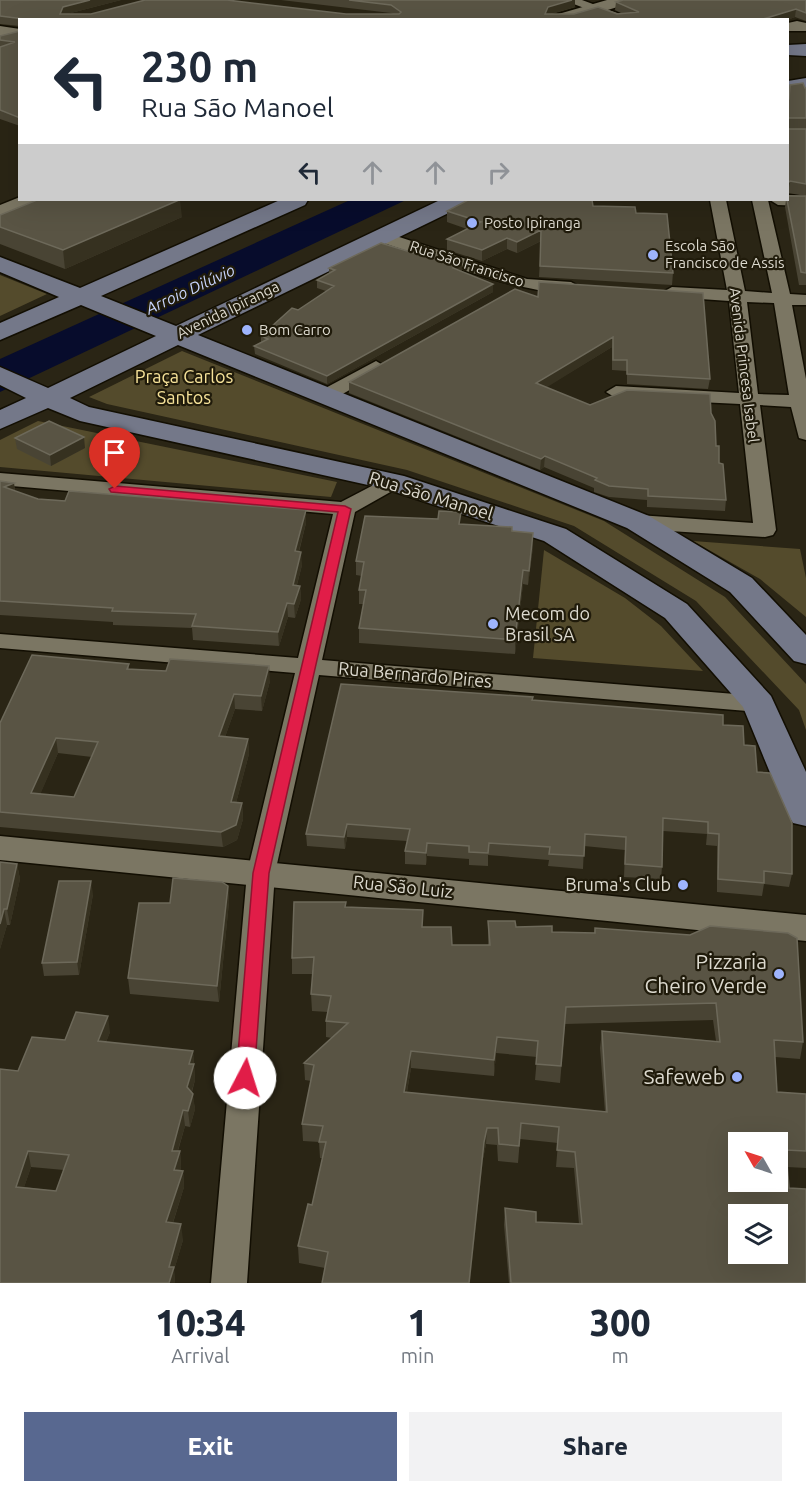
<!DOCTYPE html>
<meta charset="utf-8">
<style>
:root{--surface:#fff;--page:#f2f2f3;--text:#1f2937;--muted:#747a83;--accent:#586890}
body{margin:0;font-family:Ubuntu,sans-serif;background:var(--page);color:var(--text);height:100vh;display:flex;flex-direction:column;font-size:22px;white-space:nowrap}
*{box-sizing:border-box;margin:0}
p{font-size:20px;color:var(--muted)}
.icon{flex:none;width:33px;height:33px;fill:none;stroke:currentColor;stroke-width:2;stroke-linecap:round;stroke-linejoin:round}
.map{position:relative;height:1283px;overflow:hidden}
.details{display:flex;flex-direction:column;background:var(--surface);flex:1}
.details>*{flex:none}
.top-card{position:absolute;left:18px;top:18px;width:771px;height:183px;border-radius:0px;box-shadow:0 6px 24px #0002;background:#fff;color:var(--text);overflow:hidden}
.needle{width:39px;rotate:309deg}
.buttons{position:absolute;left:728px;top:1132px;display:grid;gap:12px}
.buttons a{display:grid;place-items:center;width:60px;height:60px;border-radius:0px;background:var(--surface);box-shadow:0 6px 24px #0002;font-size:30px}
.pin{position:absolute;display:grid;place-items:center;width:51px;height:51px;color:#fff;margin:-62px -26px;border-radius:50% 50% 50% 0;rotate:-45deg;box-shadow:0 0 6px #0007}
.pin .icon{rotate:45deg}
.me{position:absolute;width:66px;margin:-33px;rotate:5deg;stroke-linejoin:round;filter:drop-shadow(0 0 4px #0008)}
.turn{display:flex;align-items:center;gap:21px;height:126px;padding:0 24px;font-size:27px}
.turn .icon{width:78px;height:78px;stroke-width:2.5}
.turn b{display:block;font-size:42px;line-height:51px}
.lanes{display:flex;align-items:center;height:57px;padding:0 24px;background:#0003;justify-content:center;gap:30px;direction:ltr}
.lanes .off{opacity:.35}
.eta{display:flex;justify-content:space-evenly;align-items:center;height:102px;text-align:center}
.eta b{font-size:36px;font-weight:800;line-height:42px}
.button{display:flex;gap:12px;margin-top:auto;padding:12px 24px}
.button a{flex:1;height:69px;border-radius:0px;background:var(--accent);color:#fff;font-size:24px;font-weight:800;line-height:69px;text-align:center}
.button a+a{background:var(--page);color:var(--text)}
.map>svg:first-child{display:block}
.green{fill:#544b2c}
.water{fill:#070c2c}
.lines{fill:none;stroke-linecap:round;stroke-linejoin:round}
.minor-casing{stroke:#120e02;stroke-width:3}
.tertiary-casing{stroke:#120e02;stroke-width:3}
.secondary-casing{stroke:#120e02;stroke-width:3}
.minor{fill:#7b7663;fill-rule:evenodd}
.tertiary{fill:#7b7663;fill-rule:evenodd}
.secondary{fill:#747889;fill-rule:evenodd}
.wall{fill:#494434;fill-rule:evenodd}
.shaded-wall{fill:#363120}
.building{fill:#595444;stroke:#6d695a;stroke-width:1.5;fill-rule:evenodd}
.route{fill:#e11d48;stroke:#92132f;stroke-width:1.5}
.poi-dot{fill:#9eb4fd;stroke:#201b0b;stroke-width:2}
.labels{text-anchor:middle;stroke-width:4.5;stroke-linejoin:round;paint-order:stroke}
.far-poi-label{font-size:15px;fill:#dcd9ce;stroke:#201b0b;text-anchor:start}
.far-street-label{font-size:15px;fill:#dcd9ce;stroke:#201b0b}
.far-water-label{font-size:16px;font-style:italic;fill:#c9d6fe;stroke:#201b0b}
.park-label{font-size:18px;fill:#f6e299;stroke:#201b0b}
.street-label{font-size:18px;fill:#dcd9ce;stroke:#201b0b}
.poi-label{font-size:18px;fill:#dcd9ce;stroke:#201b0b;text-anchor:start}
.near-poi-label{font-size:21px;fill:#dcd9ce;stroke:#201b0b;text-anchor:end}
</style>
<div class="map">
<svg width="806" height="1283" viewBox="0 0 806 1283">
<rect width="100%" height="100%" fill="#2a2515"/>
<path class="green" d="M0 275 47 294 0 316Z
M182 351 604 521 725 597 806 684V730L799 710 696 601 574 526 407 470 107 404 89 397Z
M38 421 337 482 331 497 0 467V440Z
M693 541 800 549 806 578V617L760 579Z
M544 550 625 598 661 626 703 671 533 658Z"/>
<path class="water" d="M350 200H406L0 392V359Z"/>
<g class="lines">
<defs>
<path id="minor" d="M563 0H582L636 20H616Z
M797 21 806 23V31H788V23Z
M788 195 806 196V206L778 205 770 200H788Z
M710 200H726L745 291 772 293 752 200H768L790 294 806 295V305H792L806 379V440L799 438 791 407 760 405 776 530 773 535 765 537 638 529 630 527 627 522 630 517 638 515 753 523 740 404 616 398 606 392 616 386 739 393 729 301 672 297 663 292 672 287 727 290ZM747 302 774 303 789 395 758 394Z
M381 231 527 279 571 282 580 287C563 311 404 249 375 240L373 236Z
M376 361 386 367 383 371 332 400H318L315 396 318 392Z
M0 473 341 502 387 478H401L405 482 401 486 355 512 322 660 759 696 768 699 772 704 768 709 759 712 319 675 275 873 247 1283H211L247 873 295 673 0 648V634L298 658 333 514 0 485Z"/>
<path id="tertiary" d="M607 0H633L631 3 574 20H546L548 17Z
M0 26 20 29V39L0 36Z
M20 197V200H40L37 204 0 218V205Z
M0 836 806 915V941L0 860Z"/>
<path id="secondary" d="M806 44V56L788 55V45Z
M806 78V90L788 93V81Z
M280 200H308L305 205 101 296 176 326 440 200H468L465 205 198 335 649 516 752 578 806 635V664L794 661 730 592 627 528 178 345 70 398 89 407 404 476 566 529 687 604 771 696 806 772V826L793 823 787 814 743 707 665 618 544 541 386 489 80 421 48 408 0 429V410L26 398 0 385V367L48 388 156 336 81 305 0 340V323L59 297 0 272V257L80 288Z"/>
</defs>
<use href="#minor" class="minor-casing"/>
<use href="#tertiary" class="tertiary-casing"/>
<use href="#secondary" class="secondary-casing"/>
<use href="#minor" class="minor"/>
<use href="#tertiary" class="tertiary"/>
<use href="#secondary" class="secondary"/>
</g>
<path class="wall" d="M0 0H121L67 14H393L391 13 281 0H575V7L551 14H623L615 10 616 2 806 0V21L795 17 787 20H20V26L0 24Z
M20 31V126L0 119V36Z
M790 85 806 88V196L788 193V99Z
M806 196V285H799L785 207 786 200Z
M593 206 636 213 673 273 672 285 539 277 541 241 517 253 507 249 482 261 447 250V239L467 229 447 222V211Z
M0 215 182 217 65 269 0 244Z
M329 268 461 271 493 284V292L327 384 255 354 254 346 261 342V336L326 291 317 288V280L329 273Z
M515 289 710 379 708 389 627 384V371L612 370V347L546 387 590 405 711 413 716 446 726 500 725 511 647 507V500L609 497 594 492V488L544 467 540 470 349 393V382Z
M15 438 85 448 51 466 17 449Z
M0 481 14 483 15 491 38 499 306 510V523L299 552 302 565 297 585 300 586 301 599 295 618 288 617 279 646 193 640 192 628 113 625V622L0 615Z
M461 524 512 531 533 547 528 585 523 584 515 654 359 643V628L364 604H359V590L362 576 356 575V561Z
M129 664V669L270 681 262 711 235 709 225 737 248 739 249 754 236 803H242L243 819 237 840 223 847 0 827V723ZM58 753 92 757 74 797 40 794Z
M532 700 723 725 744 745 757 772 792 874 789 887 764 884 762 896 717 892V846L706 845 707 834 663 831 662 867 661 879 624 877 625 850 584 846 583 869 548 866 549 860 488 855V866L469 865V859L427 856 426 865 405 864V851L407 841 347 837 345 849 307 846 306 834Z
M0 862 17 864 20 879 10 925H7L0 949Z
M228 886 229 902 219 1002 130 994 128 978 170 903Z
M93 894 79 975 44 976 42 963Z
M346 907 422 927 452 945H488V921L516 927 552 932 594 933 595 928 803 1042 800 1059 775 1057 777 1092 806 1094V1168L787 1167 789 1188 806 1283H509L504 1225 505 1208 536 1222 579 1224 574 1168 556 1167 558 1143 520 1139 518 1163 498 1161 497 1145 486 1144 483 1159 325 1268 299 1263 298 1246 312 1205 323 1158H320L319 1142 303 1141 302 1124 311 1081 305 1080 304 1063 332 1038 326 1037V1021L328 1012 312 1011 311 994 313 974H292V958ZM713 1020 716 1041 602 1031 600 1048 605 1112 407 1092 411 1068 494 1076 496 1053 537 1057 535 1080 560 1083 565 1024Z
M110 1032 106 1042 193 1051 195 1080 192 1092 195 1109 190 1127 185 1126 178 1151H180L181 1167 180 1171H183L184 1187 173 1223 183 1240 174 1270 175 1283H0L18 1071 65 1040ZM31 1167 64 1170 56 1191 24 1187Z"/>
<path class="shaded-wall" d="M90 0H121L63 15 60 14 63 7Z
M572 0H575V7L547 15 545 14 548 7Z
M796 9 795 17 787 20H760Z
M790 181 788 193V183Z
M179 200H180L182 217 65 269 63 250Z
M541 230V241L517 253V242Z
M507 238V249L482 261V250Z
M462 263V271L453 268Z
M493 284V292L327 384V376Z
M613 337 612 347 536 394V383Z
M84 437 85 448 51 466 50 455Z
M545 456 544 467 540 470 541 459Z
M14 483 15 496 4 487Z
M306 510V523L295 565V551Z
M533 533V547L528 585 529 571Z
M301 552 302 565 293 599V585Z
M523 570V584L515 654V640Z
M300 586 301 599 295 618 294 604Z
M287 603 288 617 279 646 278 632Z
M269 666 270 681 262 711 261 696Z
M234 694 235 709 220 751 219 736Z
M56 738 58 753 34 809 31 793Z
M248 739 249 754 232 818 231 802Z
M242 803 243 819 237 840 223 847 221 832Z
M347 824V837L345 849 344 837Z
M427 843V856L426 865V853Z
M17 864 20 879 10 925 7 909Z
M91 881 93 894 79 975 77 962Z
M228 886 229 902 219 1002 217 986Z
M4 909 7 925 0 949V924Z
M108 1016 110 1032 100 1057 98 1041Z
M497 1037 496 1053 494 1076V1060Z
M193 1051 195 1080 188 1103 187 1087 189 1064Z
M411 1051V1068L404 1108V1092Z
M193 1094 195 1109 190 1127 188 1111Z
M183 1110 185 1126 173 1166 172 1151Z
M487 1128 486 1144 483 1159 470 1283H469L484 1142Z
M28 1151 31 1167 19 1202 16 1187Z
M180 1151 181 1167 176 1186 174 1170Z
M183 1171 184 1187 168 1238 166 1222Z
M181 1224 183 1240 174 1270 175 1283H169V1267Z"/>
<path class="building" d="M0 0H90L63 7 60 14H91L145 0H227L346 14H399L401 12 391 5 349 0H572L548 7 545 14H574L598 7 617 14 639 12 616 2 623 0H806V13L796 9 760 20H32L0 16Z
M20 31V118L0 110V47L15 42 0 40V36Z
M803 83 805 88H806V118H788V129H806V184L790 181 788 183V99H789L790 85Z
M788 196H806V273L801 272 787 200Z
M37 200H179L63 250 0 227V215Z
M468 200H592L593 206 635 207 636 213 667 214 673 273 540 266 541 230 517 242 507 238 482 250 447 239 481 222 447 211Z
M381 243 420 255 427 252 462 263 453 268 493 284 327 376 254 346 268 339 261 336 292 308 298 310 334 286 317 280 335 270 329 268Z
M539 282 703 293 710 379 627 374V360H613V337L536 383 590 405 627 390 710 394 711 413 715 421 716 446H719V463L723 464 726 500 648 496V489L609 486 595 480 597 478 545 456 541 459 349 382 515 289 538 297Z
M49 421 84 437 50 455 15 438Z
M0 481 14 483 4 487 38 499 65 501 69 491 306 510 295 551 301 552 293 585 300 586 294 604 287 603 278 632 192 626 196 614 112 611 113 608 0 601Z
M439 511 461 512 459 524 512 527V531L533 533 529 571 523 570 515 640 359 628 366 590H359L364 562 356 561 365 516 438 519Z
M32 655 129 664 127 669 166 671 170 659 269 666 261 696 234 694 219 736 248 739 231 802 242 803 236 825 221 832 0 812V723ZM56 738 98 742 74 797 31 793Z
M341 684 533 697 532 700 723 715V725L743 726 744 745 755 746 757 772 770 773 792 823V874L764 871V883L718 879 719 834 708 833V822L663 818 662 867 625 864 626 837 585 834 584 856 549 854 550 847 489 843 488 853 469 852V846L427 843 426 853 405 851 410 829 347 824 344 837 306 834Z
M0 862 17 864 7 909H4L0 924Z
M173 878 222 882 228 886 217 986 128 978 139 903H170Z
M59 881H91L77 962 42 963Z
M294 902H346L345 907 423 910 422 927H451L452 945H490L488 921H515L516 927 552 926V932L595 933V928L690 935 710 926 788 933 797 938 803 1042 774 1040 777 1092 806 1094V1151L786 1150 789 1188 806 1189V1283H511L505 1208 536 1212V1222L582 1224 575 1152 557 1150 559 1127 521 1123 519 1146 499 1144 498 1128H487L484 1142 469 1283H322L328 1252 298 1246 308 1204 312 1205 326 1142H319L323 1126 302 1124 314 1065 304 1063 348 1023 326 1021 331 996 311 994 314 957 292 958ZM716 1003 720 1042 602 1031 607 1112 404 1092 411 1051 494 1060 497 1037 538 1041 536 1064 561 1066 566 1007ZM738 1143H777V1182H738ZM738 1215H777V1254H738Z
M76 1012 108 1016 98 1041 193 1051 189 1064H194L187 1087 193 1094 188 1111 183 1110 172 1151H180L174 1170 183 1171 166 1222 181 1224 169 1267H174L169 1283H0V1069L18 1071 32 1037 65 1040ZM28 1151 69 1155 56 1191 16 1187Z"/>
<path class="route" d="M115 486 345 506 351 509 269 873 254 1078 251 1083H239L236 1078 253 873 338 512 111 492 109 489Z"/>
<g class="poi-dot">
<circle cx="472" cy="223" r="6"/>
<circle cx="653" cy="255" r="6"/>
<circle cx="247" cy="330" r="6"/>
<circle cx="493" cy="624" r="6"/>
<circle cx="683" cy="885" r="6"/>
<circle cx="779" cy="974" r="6"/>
<circle cx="737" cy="1077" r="6"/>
</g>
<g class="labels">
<g class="far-poi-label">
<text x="484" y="228">Posto Ipiranga</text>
<text x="665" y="251">Escola São<tspan x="665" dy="17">Francisco de Assis</tspan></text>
<text x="259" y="335">Bom Carro</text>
</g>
<g class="far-street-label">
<text transform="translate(467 264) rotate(18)" y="5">Rua São Francisco</text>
<text transform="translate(228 310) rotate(-26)" y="5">Avenida Ipiranga</text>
<text transform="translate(744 365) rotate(83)" y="5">Avenida Princesa Isabel</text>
</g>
<g class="far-water-label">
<text transform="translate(190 289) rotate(-25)" y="6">Arroio Dilúvio</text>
</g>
<g class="park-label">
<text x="184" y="383">Praça Carlos<tspan x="184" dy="21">Santos</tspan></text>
</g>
<g class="street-label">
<text transform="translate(431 496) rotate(17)" y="6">Rua São Manoel</text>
<text transform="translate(415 675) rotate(5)" y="6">Rua Bernardo Pires</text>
<text transform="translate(403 887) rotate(6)" y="6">Rua São Luiz</text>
</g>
<g class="poi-label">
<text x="505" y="620">Mecom do<tspan x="505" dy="21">Brasil SA</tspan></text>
<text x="671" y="891" text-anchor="end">Bruma's Club</text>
</g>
<g class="near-poi-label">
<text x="767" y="969">Pizzaria<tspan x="767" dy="24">Cheiro Verde</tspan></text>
<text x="725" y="1084">Safeweb</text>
</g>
</g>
</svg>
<div class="buttons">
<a><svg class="needle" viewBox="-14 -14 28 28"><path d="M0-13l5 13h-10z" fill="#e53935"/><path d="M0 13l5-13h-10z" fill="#747a83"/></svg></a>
<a><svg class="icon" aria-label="layers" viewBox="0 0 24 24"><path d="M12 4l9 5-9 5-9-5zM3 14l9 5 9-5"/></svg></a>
</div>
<div class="pin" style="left:115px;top:489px;background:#d93025"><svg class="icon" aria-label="arrive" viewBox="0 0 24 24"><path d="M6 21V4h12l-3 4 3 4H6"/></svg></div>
<svg class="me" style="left:245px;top:1078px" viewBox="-20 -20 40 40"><circle r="19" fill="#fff"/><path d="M0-13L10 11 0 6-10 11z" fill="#e11d48"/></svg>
<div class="top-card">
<div class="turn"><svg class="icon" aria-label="left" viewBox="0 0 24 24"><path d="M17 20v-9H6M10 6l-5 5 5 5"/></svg><div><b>230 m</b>Rua São Manoel</div></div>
<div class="lanes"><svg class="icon" aria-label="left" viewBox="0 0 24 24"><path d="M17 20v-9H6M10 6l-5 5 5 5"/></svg><svg class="icon off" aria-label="ahead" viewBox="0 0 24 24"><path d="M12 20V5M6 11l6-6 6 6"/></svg><svg class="icon off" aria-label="ahead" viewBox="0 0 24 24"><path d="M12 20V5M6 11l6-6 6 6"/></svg><svg class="icon off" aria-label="right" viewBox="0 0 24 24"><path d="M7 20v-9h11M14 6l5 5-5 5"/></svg></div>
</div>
</div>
<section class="details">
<div class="eta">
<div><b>10:34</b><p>Arrival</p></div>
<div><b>1</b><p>min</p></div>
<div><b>300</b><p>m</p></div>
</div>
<div class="button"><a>Exit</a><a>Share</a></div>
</section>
